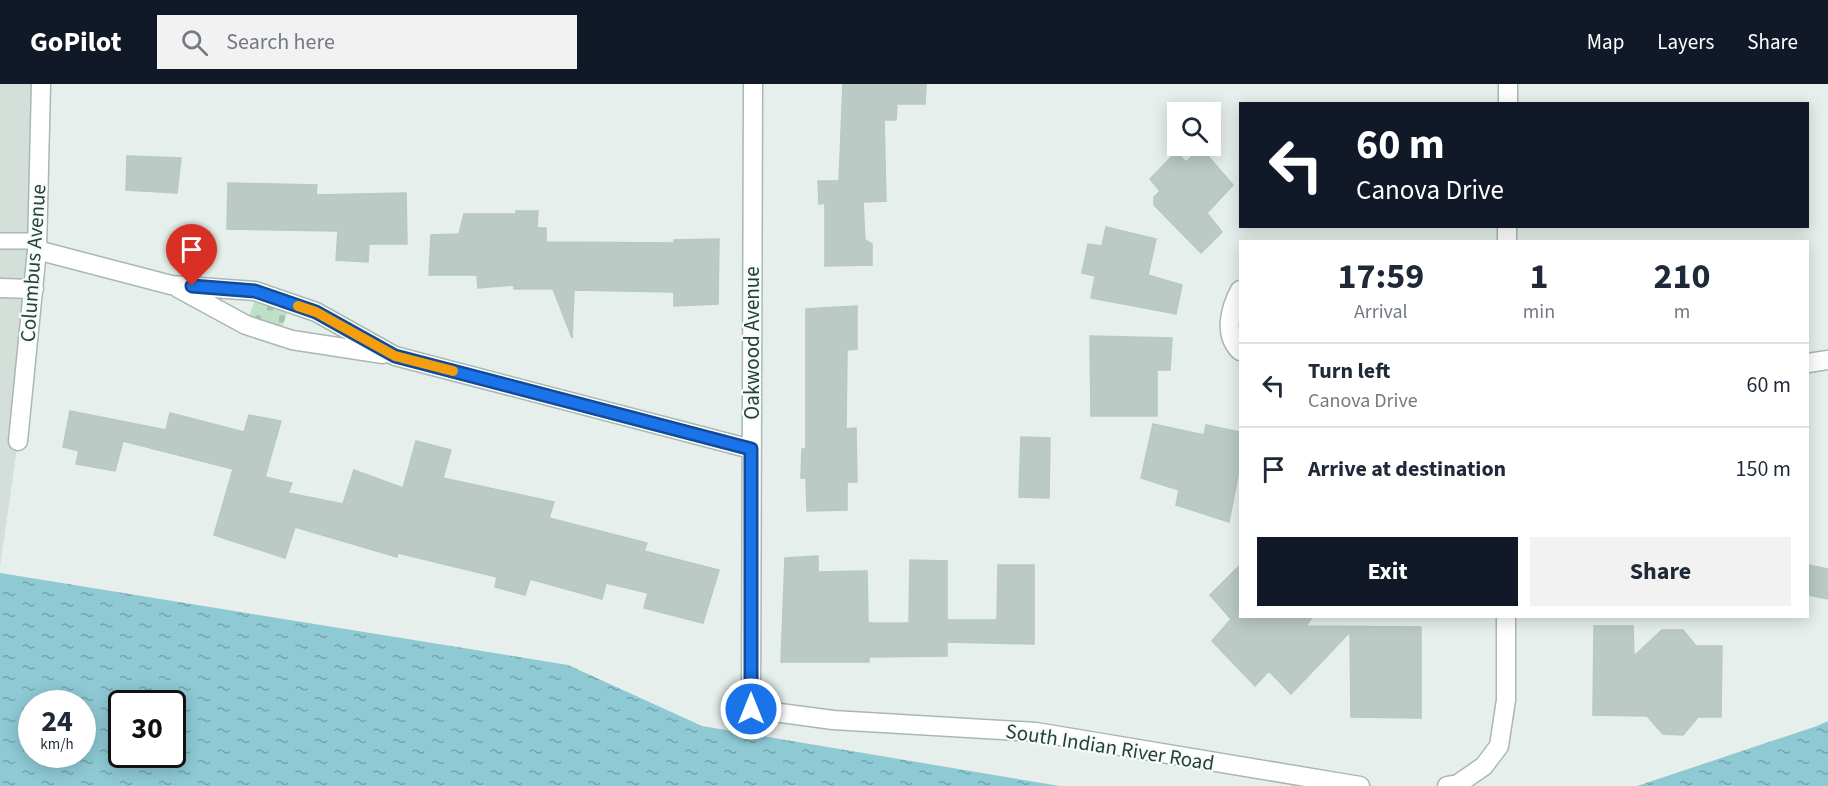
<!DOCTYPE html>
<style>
:root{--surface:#fff;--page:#f2f2f3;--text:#1f2937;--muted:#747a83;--line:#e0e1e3;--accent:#111827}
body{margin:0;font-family:"Source Sans 3",sans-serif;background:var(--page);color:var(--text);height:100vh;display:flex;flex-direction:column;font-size:22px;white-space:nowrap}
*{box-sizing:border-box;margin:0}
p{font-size:20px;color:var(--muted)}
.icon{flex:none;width:33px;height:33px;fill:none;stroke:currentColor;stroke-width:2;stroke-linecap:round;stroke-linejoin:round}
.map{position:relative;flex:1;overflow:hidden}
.panel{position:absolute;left:1239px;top:156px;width:570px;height:378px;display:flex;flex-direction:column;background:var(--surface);border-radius:0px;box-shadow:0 3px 15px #0003}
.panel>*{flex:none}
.guide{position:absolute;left:1239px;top:18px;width:570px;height:126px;border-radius:0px;box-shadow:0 3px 15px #0003;background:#111827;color:#fff;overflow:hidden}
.buttons{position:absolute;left:1167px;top:18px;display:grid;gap:12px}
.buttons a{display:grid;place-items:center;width:54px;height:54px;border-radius:0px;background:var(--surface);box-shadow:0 3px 15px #0003;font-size:30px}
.speed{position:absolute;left:18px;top:606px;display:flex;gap:12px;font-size:30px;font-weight:700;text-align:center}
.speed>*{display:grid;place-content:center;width:78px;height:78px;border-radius:50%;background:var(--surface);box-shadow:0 3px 15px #0003;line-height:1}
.speed small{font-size:15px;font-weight:400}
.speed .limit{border:3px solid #111;border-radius:9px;background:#fff;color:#111}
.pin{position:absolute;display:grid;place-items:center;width:51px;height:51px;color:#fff;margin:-62px -26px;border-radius:50% 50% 50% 0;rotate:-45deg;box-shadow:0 0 6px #0007}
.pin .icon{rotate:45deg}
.me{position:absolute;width:66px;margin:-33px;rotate:0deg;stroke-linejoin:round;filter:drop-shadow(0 0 4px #0008)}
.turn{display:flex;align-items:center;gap:21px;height:126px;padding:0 18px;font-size:27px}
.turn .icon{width:78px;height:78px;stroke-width:2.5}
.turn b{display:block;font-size:42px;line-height:51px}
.eta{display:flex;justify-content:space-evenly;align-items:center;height:102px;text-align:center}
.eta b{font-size:36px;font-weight:700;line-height:42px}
.button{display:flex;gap:12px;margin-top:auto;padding:12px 18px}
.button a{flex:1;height:69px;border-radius:0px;background:var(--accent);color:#fff;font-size:24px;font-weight:700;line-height:69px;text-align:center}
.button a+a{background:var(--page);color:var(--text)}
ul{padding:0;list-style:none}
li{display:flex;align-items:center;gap:18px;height:84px;padding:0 18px;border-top:2px solid var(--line)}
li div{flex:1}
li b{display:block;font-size:22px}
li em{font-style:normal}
header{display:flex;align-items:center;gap:36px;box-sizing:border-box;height:84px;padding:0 30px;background:var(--accent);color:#fff}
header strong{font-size:28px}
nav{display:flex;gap:33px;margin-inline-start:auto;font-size:21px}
.search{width:420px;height:54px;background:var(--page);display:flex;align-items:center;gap:15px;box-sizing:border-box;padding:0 21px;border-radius:0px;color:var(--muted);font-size:22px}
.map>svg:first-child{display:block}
.built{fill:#d4dfda}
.cemetery{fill:url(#cemetery-stones)}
.water{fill:url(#water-ripples);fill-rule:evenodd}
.building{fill:#bbcac4;stroke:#b8c9c2;stroke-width:1.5}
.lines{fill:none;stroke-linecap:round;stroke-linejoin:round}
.lane-casing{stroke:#a8b8b2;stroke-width:18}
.street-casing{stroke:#a8b8b2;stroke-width:21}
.lane{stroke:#fff;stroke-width:15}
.street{stroke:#fff;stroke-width:18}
.route-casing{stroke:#114b97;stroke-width:15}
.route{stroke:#1a73e8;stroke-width:10}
.slow{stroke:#f59e0b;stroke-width:10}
.labels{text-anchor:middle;stroke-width:4.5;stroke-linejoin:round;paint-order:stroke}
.street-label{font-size:21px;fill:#24423a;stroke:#f7fbf9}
</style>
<header>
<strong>GoPilot</strong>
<div class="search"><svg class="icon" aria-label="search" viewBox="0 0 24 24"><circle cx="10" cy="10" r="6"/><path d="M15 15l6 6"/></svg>Search here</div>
<nav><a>Map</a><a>Layers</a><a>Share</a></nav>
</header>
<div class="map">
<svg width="1828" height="702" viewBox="0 0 1828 702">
<defs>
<pattern id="cemetery-stones" width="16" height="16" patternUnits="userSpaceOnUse" patternTransform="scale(1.5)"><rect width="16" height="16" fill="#bfe0c8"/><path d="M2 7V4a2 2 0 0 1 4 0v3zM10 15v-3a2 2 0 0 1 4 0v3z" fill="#a4c1ad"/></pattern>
<pattern id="water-ripples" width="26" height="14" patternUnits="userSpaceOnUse" patternTransform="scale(1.5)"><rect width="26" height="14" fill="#8ec9d4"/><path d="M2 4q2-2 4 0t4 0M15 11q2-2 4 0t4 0" fill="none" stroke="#74a5ad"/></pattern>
</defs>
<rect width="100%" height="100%" fill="#e6efeb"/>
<path class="built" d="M0 0H41L18 357 0 483Z"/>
<path class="cemetery" d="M255 216 288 227 282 243 249 232Z"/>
<path class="water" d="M0 489 568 581 702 642 1060 702H0ZM32 620H82V670H32ZM122 620H172V670H122Z
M1828 637V702H1637L1817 642Z"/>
<path class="building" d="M843 0H926L925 20H897L896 36H884L886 117 863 118 865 156 872 160V181L825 182V119L819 120 818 97H839Z
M1201 64 1233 101 1207 129 1222 148 1201 169 1154 121V113L1160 107 1150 95 1176 68 1186 78Z
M127 72 181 74 177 109 126 106Z
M228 99 317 101 316 111 406 109 407 160H369L368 178 336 176 338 147 227 145Z
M516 127H538L537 144H546V158L674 159V156L719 155 718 220 674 222V208L574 206 572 254 553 205H514V201L478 204 477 191H429L431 151 459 150 464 130H516Z
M1106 143 1156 155 1148 191 1182 201 1176 230 1091 214 1095 192 1082 189 1088 160 1102 162Z
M857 222V265L847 266 846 345 856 344 857 398H847V426L807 427 806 394H801L802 365H806V225Z
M1090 252 1172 254 1170 286H1157V332H1091Z
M70 327 166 346 170 329 244 348 249 331 281 337 265 393 292 399 288 409 343 420 354 386 403 404 416 357 451 366 443 394 554 418 549 434 647 459 644 467 719 486 703 539 644 524 648 509 606 499 602 515 530 495 525 511 495 503 497 493 398 469 397 473 295 443 285 474 214 451 233 385 123 357 115 387 76 380 79 367 63 363Z
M1153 340 1204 351 1206 341 1240 348V382L1229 438 1176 421 1179 406 1141 394Z
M1021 353 1050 354 1049 414 1019 413Z
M818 472V488L867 487 868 539H909L910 476 947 477V536H997L998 481H1034V560L947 558V572L869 573V578H781L785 474Z
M1240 481V532H1313L1306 542 1421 543V634L1351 633 1350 548 1291 610 1269 587 1255 602 1212 557 1231 535 1210 511Z
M1808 481 1828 485V515L1808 511Z
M1594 542H1633L1634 572 1662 546H1683L1696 562H1722L1721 633H1698L1683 651 1663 650 1647 632 1593 631Z"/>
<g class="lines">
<defs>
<path id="lane" d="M0 157H38"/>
<path id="street" d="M753 0 751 625 833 636 1036 648 1360 702
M1508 20V0
M1507 158V142
M37 166 171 201 255 207 316 228 395 272 751 365
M0 204 34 205
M178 204 246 241 292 256 383 270
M1240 206C1230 225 1223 250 1240 267
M1808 279 1828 276
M18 357 37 166 41 0
M1447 702 1458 700 1484 682 1499 662 1506 616V532"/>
</defs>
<use href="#lane" class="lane-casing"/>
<use href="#street" class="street-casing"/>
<use href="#lane" class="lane"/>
<use href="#street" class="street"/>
</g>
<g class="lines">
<defs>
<path id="route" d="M192 202 255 207 316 228 395 272 751 365V625"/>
</defs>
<use href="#route" class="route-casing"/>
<use href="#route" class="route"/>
<path class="slow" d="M298 222 316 228 395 272 453 287"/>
</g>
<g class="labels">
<g class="street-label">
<text transform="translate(33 179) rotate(-86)" y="7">Columbus Avenue</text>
<text transform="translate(752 259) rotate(-90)" y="7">Oakwood Avenue</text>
<text transform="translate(1110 663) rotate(9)" y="7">South Indian River Road</text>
</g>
</g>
</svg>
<div class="buttons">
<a><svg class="icon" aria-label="search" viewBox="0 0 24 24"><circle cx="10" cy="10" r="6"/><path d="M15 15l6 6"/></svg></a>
</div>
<div class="speed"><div>24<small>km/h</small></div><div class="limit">30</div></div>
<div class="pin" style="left:192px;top:202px;background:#d93025"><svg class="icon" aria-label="arrive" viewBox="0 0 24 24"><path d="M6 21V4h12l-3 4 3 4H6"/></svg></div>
<svg class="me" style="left:751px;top:625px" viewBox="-20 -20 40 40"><circle r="17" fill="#1a73e8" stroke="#fff" stroke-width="3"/><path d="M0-11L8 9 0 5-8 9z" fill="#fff"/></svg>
<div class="guide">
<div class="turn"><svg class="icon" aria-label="left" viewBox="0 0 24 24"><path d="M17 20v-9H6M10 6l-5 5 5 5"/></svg><div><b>60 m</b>Canova Drive</div></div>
</div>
<section class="panel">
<div class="eta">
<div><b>17:59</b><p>Arrival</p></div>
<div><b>1</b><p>min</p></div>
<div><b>210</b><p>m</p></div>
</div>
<ul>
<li><svg class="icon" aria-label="left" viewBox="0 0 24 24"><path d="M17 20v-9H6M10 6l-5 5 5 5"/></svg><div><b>Turn left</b><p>Canova Drive</p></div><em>60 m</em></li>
<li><svg class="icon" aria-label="arrive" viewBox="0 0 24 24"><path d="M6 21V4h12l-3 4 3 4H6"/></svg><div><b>Arrive at destination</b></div><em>150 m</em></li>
</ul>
<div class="button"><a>Exit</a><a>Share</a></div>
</section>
</div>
